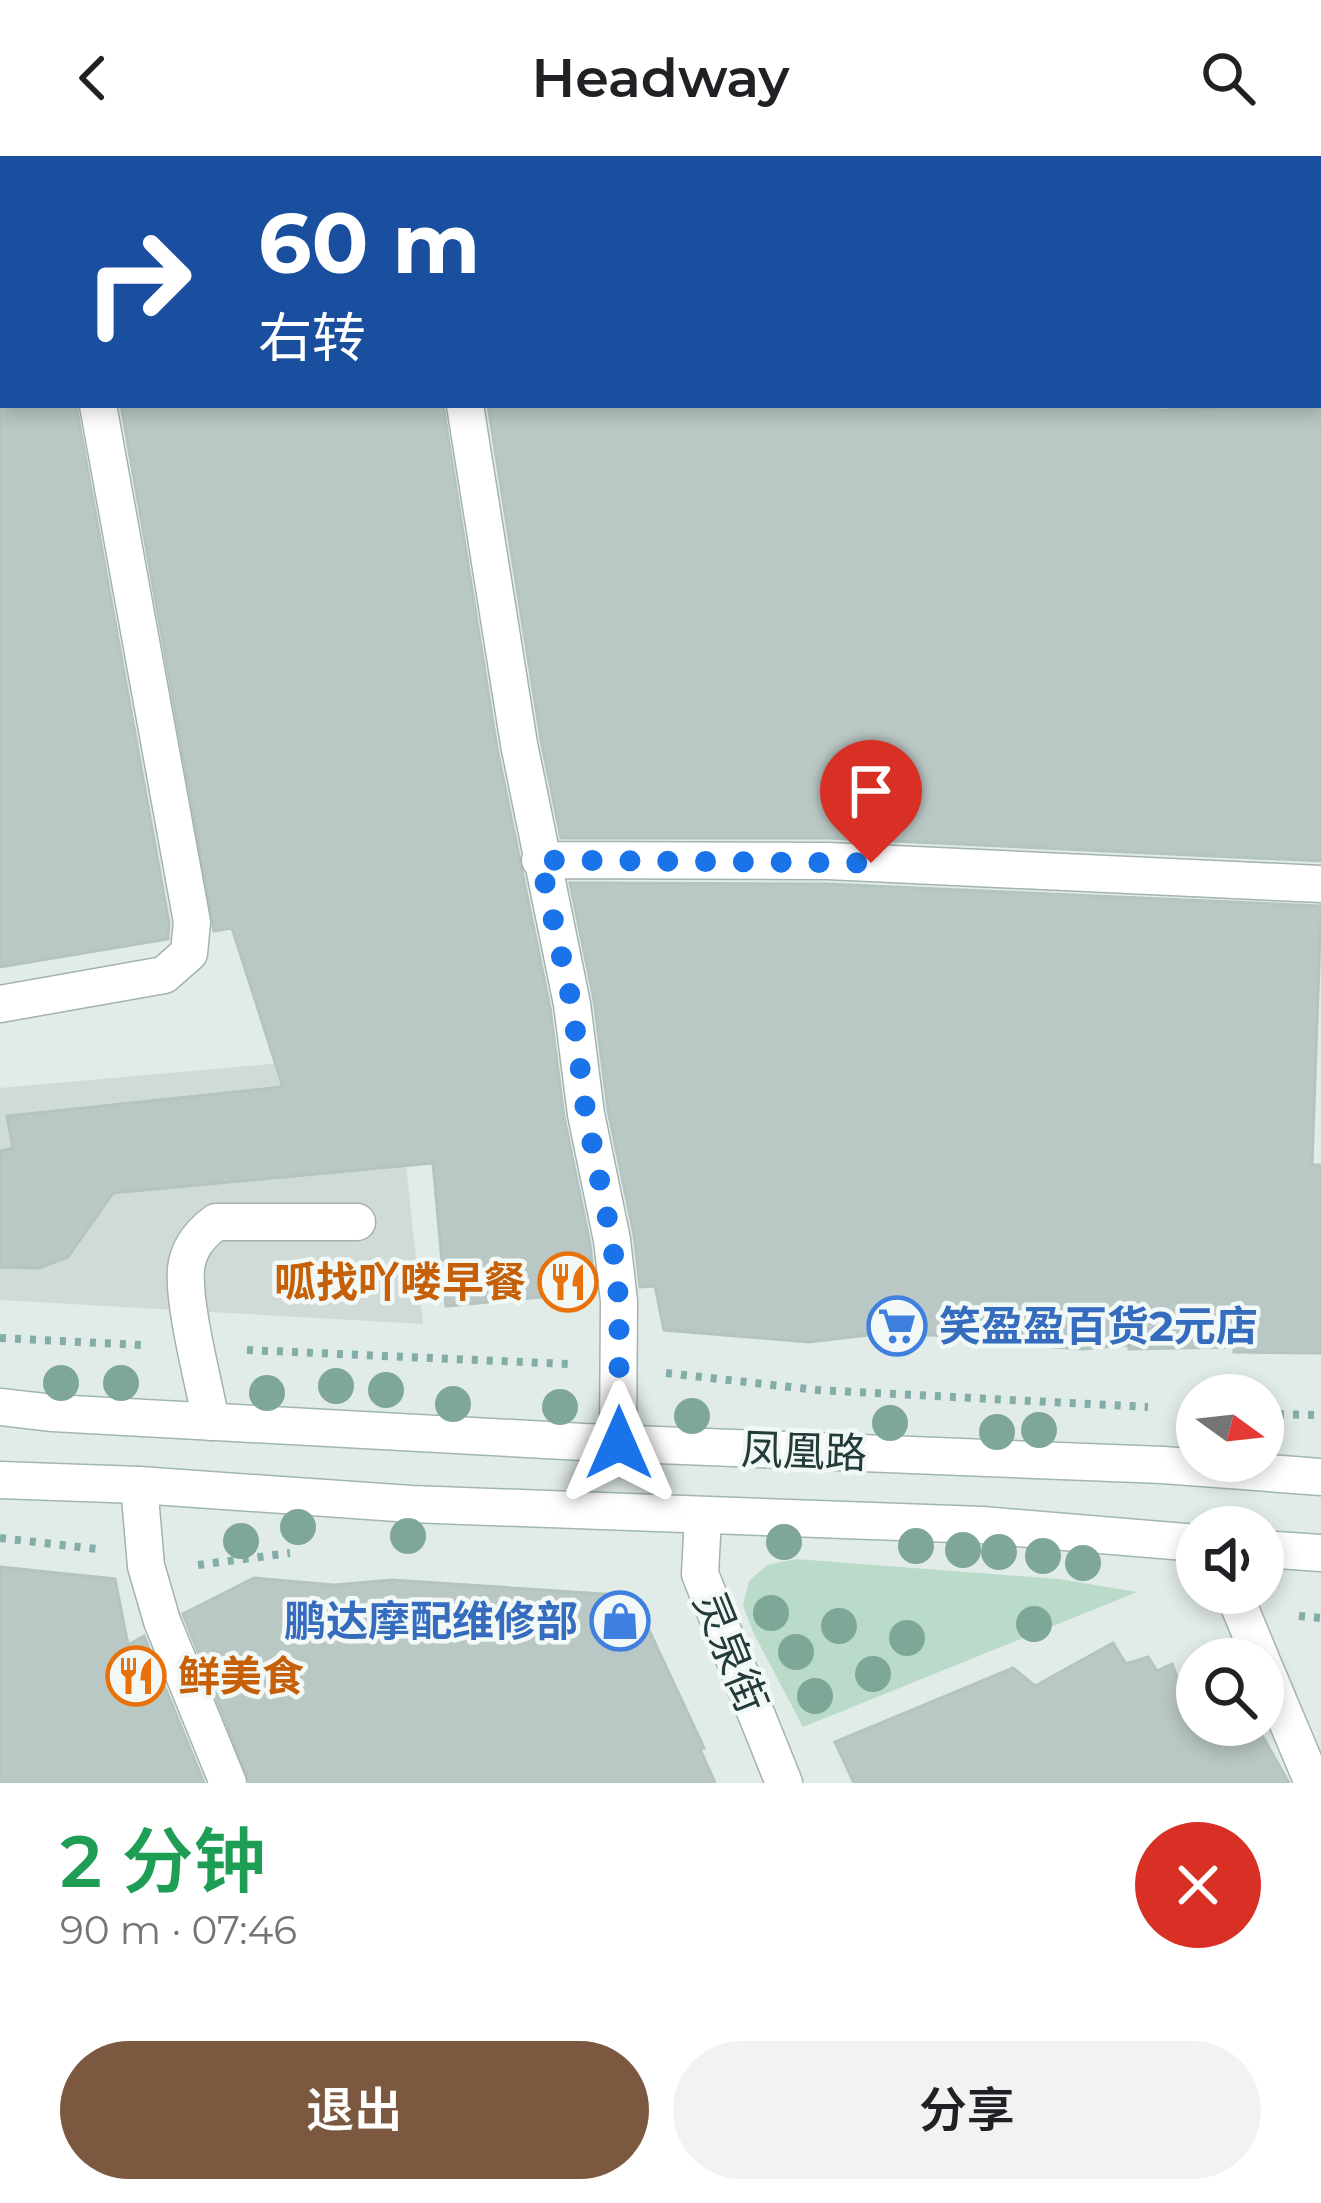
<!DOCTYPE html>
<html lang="zh">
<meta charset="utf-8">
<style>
:root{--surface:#fff;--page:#f2f2f2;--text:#202124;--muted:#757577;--accent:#7b583f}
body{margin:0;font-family:Montserrat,"Noto Sans SC",sans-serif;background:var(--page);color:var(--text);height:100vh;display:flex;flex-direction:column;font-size:45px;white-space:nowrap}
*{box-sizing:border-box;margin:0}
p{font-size:39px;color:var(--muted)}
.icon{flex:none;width:66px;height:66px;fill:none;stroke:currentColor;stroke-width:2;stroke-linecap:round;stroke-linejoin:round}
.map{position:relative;height:1627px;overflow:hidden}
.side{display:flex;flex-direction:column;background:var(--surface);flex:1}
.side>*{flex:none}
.top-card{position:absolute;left:0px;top:0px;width:1323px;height:252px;box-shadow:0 6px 18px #0003;background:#1a4fa0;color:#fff;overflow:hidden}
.needle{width:78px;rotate:105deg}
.tools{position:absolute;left:1176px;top:1218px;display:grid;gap:24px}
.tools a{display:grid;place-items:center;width:108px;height:108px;border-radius:50%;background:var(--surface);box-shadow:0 6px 18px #0003;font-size:60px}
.pin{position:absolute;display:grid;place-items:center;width:102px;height:102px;color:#fff;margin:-123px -51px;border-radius:50% 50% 50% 0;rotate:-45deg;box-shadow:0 0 12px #0007}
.pin .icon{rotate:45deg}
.me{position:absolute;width:132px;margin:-66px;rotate:0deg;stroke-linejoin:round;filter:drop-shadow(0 0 9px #0008)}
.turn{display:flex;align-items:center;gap:42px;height:252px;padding:0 60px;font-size:54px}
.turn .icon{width:156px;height:156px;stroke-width:2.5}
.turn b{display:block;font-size:84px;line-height:102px}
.round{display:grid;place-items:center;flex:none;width:126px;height:126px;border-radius:63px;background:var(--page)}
.head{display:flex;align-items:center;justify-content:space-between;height:204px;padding:0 60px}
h1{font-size:72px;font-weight:600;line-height:90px;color:#1e9e55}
.button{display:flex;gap:24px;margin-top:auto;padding:24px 60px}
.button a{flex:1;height:138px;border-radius:72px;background:var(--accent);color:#fff;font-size:48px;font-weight:600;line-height:138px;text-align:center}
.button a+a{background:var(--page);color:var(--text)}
header{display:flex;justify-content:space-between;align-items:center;height:156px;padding:0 60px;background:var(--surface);font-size:54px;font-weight:600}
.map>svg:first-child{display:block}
.built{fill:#d0dbd8}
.green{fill:#bbdbca}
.building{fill:#bac8c5;stroke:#b4c4c0;stroke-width:3}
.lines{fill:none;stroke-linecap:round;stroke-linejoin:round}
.service-casing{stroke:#a4b3b0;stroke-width:39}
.minor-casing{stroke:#a4b3b0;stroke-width:39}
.secondary-casing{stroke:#a1b6b2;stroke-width:39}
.path{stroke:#83ada7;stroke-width:8;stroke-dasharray:6 9;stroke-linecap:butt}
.service{stroke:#fff;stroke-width:36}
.minor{stroke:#fff;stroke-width:36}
.secondary{stroke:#fff;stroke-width:36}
.tree{fill:#7fa797}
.route{stroke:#1a73e8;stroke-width:21;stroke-dasharray:0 37.8}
.labels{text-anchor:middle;stroke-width:9;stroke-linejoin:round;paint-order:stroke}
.food-label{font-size:42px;font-weight:bold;fill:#c56008;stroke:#f2f8f6;text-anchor:end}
.shop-label{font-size:42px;font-weight:bold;fill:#366cbe;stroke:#f2f8f6;text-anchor:start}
.street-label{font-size:42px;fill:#233b39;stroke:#f2f8f6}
</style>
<header><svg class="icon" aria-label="back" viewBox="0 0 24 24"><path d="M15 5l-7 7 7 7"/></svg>Headway<svg class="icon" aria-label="search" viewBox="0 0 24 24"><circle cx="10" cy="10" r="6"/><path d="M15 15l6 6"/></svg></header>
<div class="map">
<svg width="1321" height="1627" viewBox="0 0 1321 1627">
<rect width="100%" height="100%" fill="#e1ebe8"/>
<path class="built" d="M394 897 423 1168 0 1144V932Z"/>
<path class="green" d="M796 1403 1059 1423 1137 1436 803 1571 753 1476 743 1449 749 1425 767 1409Z"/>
<path class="building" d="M0 249H76L169 767 168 783 0 811Z
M121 249H443L497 592 550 852 564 961 590 1088 595 1136 446 1150 433 1007 113 1037 68 1101 39 1112 0 1111V995L13 992 7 960 283 931 232 772 214 775Z
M488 249H1157V254L1321 249V705L828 682H561L541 584Z
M570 727 827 728 1321 750 1312 1009H1321V1197L1234 1196V1191L1129 1193V1189L1083 1193 1027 1189V1185H975V1181L885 1177 809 1186 664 1174 655 1130 640 1131 634 1079 608 954 594 844Z
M0 1411 115 1423 128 1489 144 1480 204 1627H0Z
M254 1422 334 1429 392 1424 633 1440 704 1592 700 1593 715 1627H250L183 1458Z
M1113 1487 1126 1508 1148 1501 1157 1515 1172 1508 1178 1523 1197 1515V1569H1256L1289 1627H854L835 1586 1013 1512 1035 1530Z"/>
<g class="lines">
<defs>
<path id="service" d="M1260 3 1312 0
M0 58 3 69
M0 180 3 188
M0 848 164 819 189 797 192 766 98 249
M211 1266C204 1227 183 1150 186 1113 188 1092 200 1078 216 1066H357"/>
<path id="minor" d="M465 249 519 588 572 848 586 958 612 1084 619 1145 618 1287
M540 704 828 705 1321 728
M139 1329 146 1410 162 1465 228 1627
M703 1361 700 1418 784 1627
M1240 1437 1239 1450 1261 1503
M1263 1508 1313 1627"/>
<path id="secondary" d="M0 1251 53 1257 583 1286 1163 1309 1321 1321
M0 1324 139 1329 411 1348 982 1369 1197 1387
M1263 1393 1321 1397"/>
</defs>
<use href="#service" class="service-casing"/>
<use href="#minor" class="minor-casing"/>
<use href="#secondary" class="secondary-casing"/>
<path class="path" d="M0 1182 142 1189
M247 1194 568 1208
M666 1217 817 1234 1148 1251
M1263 1258 1321 1259
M0 1382 97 1393
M198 1409 290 1397
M1299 1460 1321 1462"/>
<use href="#service" class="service"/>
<use href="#minor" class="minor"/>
<use href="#secondary" class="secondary"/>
</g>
<g class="tree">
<circle cx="61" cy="1227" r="18"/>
<circle cx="121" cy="1227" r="18"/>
<circle cx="336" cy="1230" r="18"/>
<circle cx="386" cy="1234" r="18"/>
<circle cx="267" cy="1237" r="18"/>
<circle cx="453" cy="1248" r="18"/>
<circle cx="560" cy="1251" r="18"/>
<circle cx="692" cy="1260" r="18"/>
<circle cx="890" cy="1267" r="18"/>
<circle cx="1039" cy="1274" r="18"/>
<circle cx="997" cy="1276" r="18"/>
<circle cx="298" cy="1371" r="18"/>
<circle cx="408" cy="1380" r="18"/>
<circle cx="241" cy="1385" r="18"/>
<circle cx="784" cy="1386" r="18"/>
<circle cx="916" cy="1390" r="18"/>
<circle cx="963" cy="1394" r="18"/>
<circle cx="999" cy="1396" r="18"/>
<circle cx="1043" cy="1400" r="18"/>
<circle cx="1083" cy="1407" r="18"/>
<circle cx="771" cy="1457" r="18"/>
<circle cx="1034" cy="1468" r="18"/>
<circle cx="839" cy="1470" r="18"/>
<circle cx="907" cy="1482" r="18"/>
<circle cx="796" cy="1496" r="18"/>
<circle cx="873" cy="1518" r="18"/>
<circle cx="815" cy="1540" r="18"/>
</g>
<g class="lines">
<path class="route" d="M619 1287V1145L612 1084 586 958 572 848 540 704 871 707"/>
</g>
<defs>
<symbol id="restaurant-ring" viewBox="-11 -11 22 22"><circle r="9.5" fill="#f2f8f6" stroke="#e8710a" stroke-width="1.5"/><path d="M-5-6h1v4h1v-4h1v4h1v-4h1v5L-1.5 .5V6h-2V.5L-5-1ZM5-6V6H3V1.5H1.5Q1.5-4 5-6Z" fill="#e8710a"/></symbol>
<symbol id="supermarket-ring" viewBox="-11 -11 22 22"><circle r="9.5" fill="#f2f8f6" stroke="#3f7fe0" stroke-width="1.5"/><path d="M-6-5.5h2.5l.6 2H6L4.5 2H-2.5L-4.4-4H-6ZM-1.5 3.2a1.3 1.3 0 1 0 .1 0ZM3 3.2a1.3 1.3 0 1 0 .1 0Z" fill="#3f7fe0"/></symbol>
<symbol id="shop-ring" viewBox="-11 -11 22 22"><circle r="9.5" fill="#f2f8f6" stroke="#3f7fe0" stroke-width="1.5"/><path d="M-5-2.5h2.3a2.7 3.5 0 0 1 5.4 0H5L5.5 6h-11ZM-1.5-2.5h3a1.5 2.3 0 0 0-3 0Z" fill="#3f7fe0"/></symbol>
</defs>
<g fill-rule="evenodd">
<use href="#restaurant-ring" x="535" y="1093" width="66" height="66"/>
<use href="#supermarket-ring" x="864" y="1137" width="66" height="66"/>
<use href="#shop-ring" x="587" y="1432" width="66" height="66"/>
<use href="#restaurant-ring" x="103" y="1487" width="66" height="66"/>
</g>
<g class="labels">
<g class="food-label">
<text x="526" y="1141">呱找吖喽早餐</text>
<text x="178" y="1535" text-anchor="start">鲜美食</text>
</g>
<g class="shop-label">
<text x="939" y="1185">笑盈盈百货2元店</text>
<text x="578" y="1480" text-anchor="end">鹏达摩配维修部</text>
</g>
<g class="street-label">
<text transform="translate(804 1295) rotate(2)" y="15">凤凰路</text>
<text transform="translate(731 1496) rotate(68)" y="15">灵泉街</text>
</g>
</g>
</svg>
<div class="tools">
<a><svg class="needle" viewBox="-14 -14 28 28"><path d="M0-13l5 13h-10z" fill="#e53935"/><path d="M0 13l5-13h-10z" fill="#757577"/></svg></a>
<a><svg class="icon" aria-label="sound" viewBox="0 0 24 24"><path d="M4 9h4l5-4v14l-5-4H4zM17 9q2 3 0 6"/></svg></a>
<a><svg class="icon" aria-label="search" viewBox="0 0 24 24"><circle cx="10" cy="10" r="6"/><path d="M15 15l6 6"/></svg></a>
</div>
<div class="pin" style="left:871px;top:707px;background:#d93025"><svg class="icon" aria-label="arrive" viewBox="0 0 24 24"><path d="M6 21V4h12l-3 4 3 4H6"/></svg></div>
<svg class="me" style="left:619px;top:1287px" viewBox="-20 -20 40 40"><path d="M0-17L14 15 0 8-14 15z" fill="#1a73e8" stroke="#fff" stroke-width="4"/></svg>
<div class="top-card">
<div class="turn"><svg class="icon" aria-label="right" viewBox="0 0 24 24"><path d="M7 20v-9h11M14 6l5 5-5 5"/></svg><div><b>60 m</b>右转</div></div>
</div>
</div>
<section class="side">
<div class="head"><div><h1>2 分钟</h1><p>90 m · 07:46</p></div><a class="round" style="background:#d93025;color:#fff"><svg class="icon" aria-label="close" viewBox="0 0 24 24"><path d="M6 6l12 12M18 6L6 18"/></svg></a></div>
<div class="button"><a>退出</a><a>分享</a></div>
</section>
